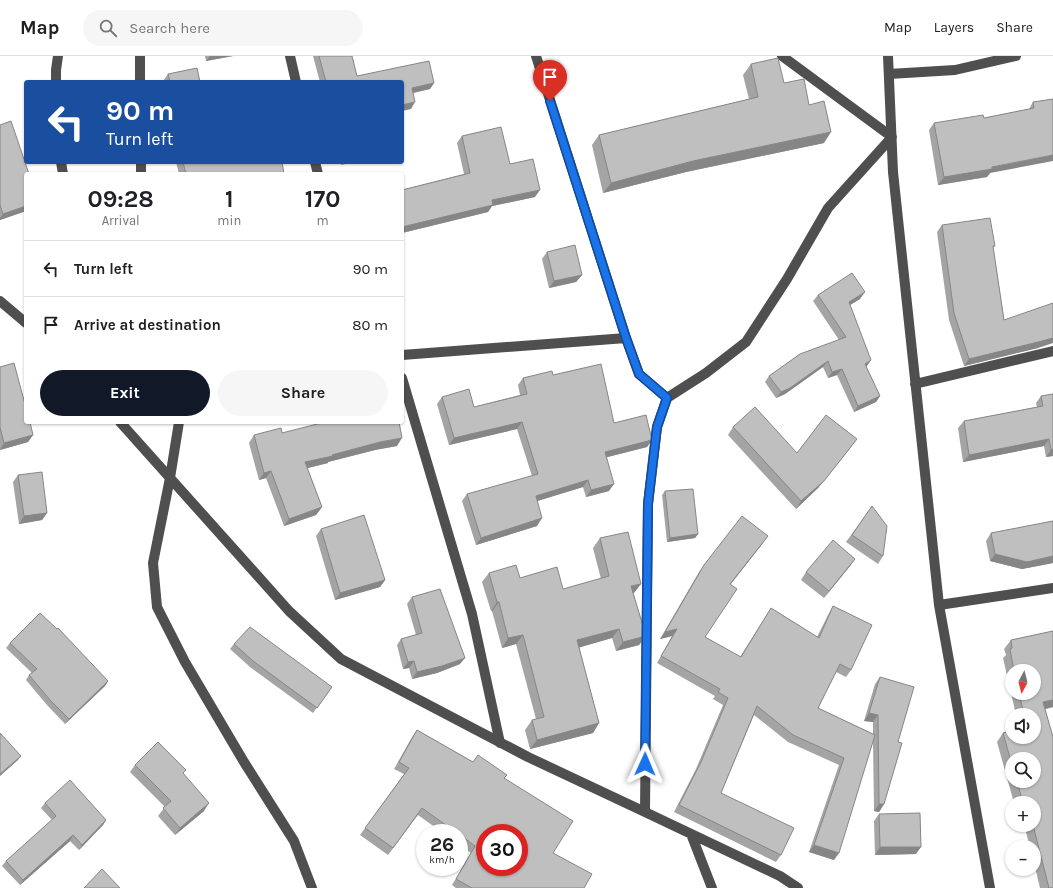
<!DOCTYPE html>
<meta charset="utf-8">
<style>
:root{--surface:#fff;--page:#f6f6f6;--text:#202124;--muted:#757577;--line:#e0e0e0;--accent:#111827}
body{margin:0;font-family:Karla,sans-serif;background:var(--page);color:var(--text);height:100vh;display:flex;flex-direction:column;font-size:15px;white-space:nowrap}
*{box-sizing:border-box;margin:0}
p{font-size:13px;color:var(--muted)}
.icon{flex:none;width:22px;height:22px;fill:none;stroke:currentColor;stroke-width:2;stroke-linecap:round;stroke-linejoin:round}
.map{position:relative;flex:1;overflow:hidden}
.drawer{position:absolute;left:24px;top:116px;width:380px;height:252px;display:flex;flex-direction:column;background:var(--surface);border-radius:4px;box-shadow:0 1px 3px #0004}
.drawer>*{flex:none}
.guide{position:absolute;left:24px;top:24px;width:380px;height:84px;border-radius:4px;box-shadow:0 1px 3px #0004;background:#1a4fa0;color:#fff;overflow:hidden}
.needle{width:26px;rotate:187deg}
.buttons{position:absolute;left:1005px;top:608px;display:grid;gap:8px}
.buttons a{display:grid;place-items:center;width:36px;height:36px;border-radius:50%;background:var(--surface);box-shadow:0 1px 3px #0004;font-size:20px}
.speed{position:absolute;left:416px;top:768px;display:flex;gap:8px;font-size:20px;font-weight:700;text-align:center}
.speed>*{display:grid;place-content:center;width:52px;height:52px;border-radius:50%;background:var(--surface);box-shadow:0 1px 3px #0004;line-height:1}
.speed small{font-size:10px;font-weight:400}
.speed .limit{border:6px solid #d22;background:#fff;color:#111}
.pin{position:absolute;display:grid;place-items:center;width:34px;height:34px;color:#fff;margin:-41px -17px;border-radius:50% 50% 50% 0;rotate:-45deg;box-shadow:0 0 4px #0007}
.pin .icon{rotate:45deg}
.me{position:absolute;width:44px;margin:-22px;rotate:1deg;stroke-linejoin:round;filter:drop-shadow(0 0 3px #0008)}
.turn{display:flex;align-items:center;gap:14px;height:84px;padding:0 16px;font-size:18px}
.turn .icon{width:52px;height:52px;stroke-width:2.5}
.turn b{display:block;font-size:28px;line-height:34px}
.eta{display:flex;justify-content:space-evenly;align-items:center;height:68px;text-align:center}
.eta b{font-size:24px;font-weight:700;line-height:28px}
.action{display:flex;gap:8px;margin-top:auto;padding:8px 16px}
.action a{flex:1;height:46px;border-radius:24px;background:var(--accent);color:#fff;font-size:16px;font-weight:700;line-height:46px;text-align:center}
.action a+a{background:var(--page);color:var(--text)}
ul{padding:0;list-style:none}
li{display:flex;align-items:center;gap:12px;height:56px;padding:0 16px;border-top:1px solid var(--line)}
li div{flex:1}
li b{display:block;font-size:15px}
li em{font-style:normal}
header{display:flex;align-items:center;gap:24px;box-sizing:border-box;height:56px;padding:0 20px;background:var(--surface);border-bottom:1px solid var(--line)}
header strong{font-size:19px}
nav{display:flex;gap:22px;margin-inline-start:auto;font-size:14px}
.search{width:280px;height:36px;background:var(--page);display:flex;align-items:center;gap:10px;box-sizing:border-box;padding:0 14px;border-radius:22px;color:var(--muted);font-size:15px}
.map>svg:first-child{display:block}
.lines{fill:none;stroke-linecap:round;stroke-linejoin:round}
.minor{stroke:#4f4f4f;stroke-width:10}
.wall{fill:#a4a4a4;fill-rule:evenodd}
.shaded-wall{fill:#868686}
.building{fill:#bfbfbf;stroke:#868686;fill-rule:evenodd}
.route-casing{stroke:#114b97;stroke-width:10}
.route{stroke:#1a73e8;stroke-width:7}
</style>
<header>
<strong>Map</strong>
<div class="search"><svg class="icon" aria-label="search" viewBox="0 0 24 24"><circle cx="10" cy="10" r="6"/><path d="M15 15l6 6"/></svg>Search here</div>
<nav><a>Map</a><a>Layers</a><a>Share</a></nav>
</header>
<div class="map">
<svg width="1053" height="832" viewBox="0 0 1053 832">
<rect width="100%" height="100%" fill="#fff"/>
<g class="lines">
<path class="minor" d="M140 0V26
M290 0 296 26
M536 0 626 282 639 318 667 342
M888 0 893 116 939 549 990 832
M889 18 955 14 1016 0
M56 26V14L58 0
M61 106 63 118
M141 106V118
M315 106 318 118
M0 245 26 267
M402 299 626 282
M402 322 472 558 500 687
M915 328 1053 295
M120 366 289 555 341 603 528 701 645 756 780 820 798 832
M179 366 170 422 153 507 157 551 185 606 244 706 294 785 312 832
M939 549 1053 532
M645 756 648 448 657 371 667 342 706 317 746 286 787 223 828 152 892 81 782 0
M691 778 712 832"/>
</g>
<path class="wall" d="M205 0H233L206 5Z
M313 0H352L357 20 434 27 430 33 413 37 411 53 402 26H320Z
M751 8 784 27 809 49 824 87 686 116 603 137 592 89 599 79 749 43 743 19Z
M168 18 200 26H164L163 25Z
M1053 43 987 121 938 129 929 74 934 67 984 62 1029 53 1033 46Z
M0 69 26 155 0 164Z
M462 80 510 108 535 141 492 150 488 156 402 177V134L464 118 457 87Z
M176 106H282L284 118H179Z
M942 169 995 190 993 192 1004 264 1038 292 964 310 949 264 937 176Z
M547 196 582 219 576 226 549 232 542 203Z
M818 239 860 243 850 249 867 310 866 311 880 340 876 346 854 356 837 319 828 322 823 311 785 338 776 342 765 326 769 320 839 284 813 245Z
M0 311 33 379 28 386 0 394Z
M553 319 614 367 652 384 647 391 607 401 609 435 586 441 583 431 537 445V470L476 489 462 445 467 438 532 420 517 373 449 389 437 348 442 341 474 351 520 339 518 329 523 322Z
M1053 338V400L1046 401 1044 390 963 406 958 372 964 365 1037 351 1036 347 1041 340Z
M733 371 797 397 852 390 818 432 796 453 728 379Z
M254 379 397 390 375 394 328 406V407L307 412 322 451 316 459 284 470 266 422 259 424 249 387Z
M18 419 47 457 42 464 19 468 13 426Z
M665 435 698 478 695 482 667 486 662 439Z
M872 450 883 500 878 508 846 486Z
M1053 465V507L1022 513 990 505 986 485 991 477Z
M321 473 385 524 380 531 335 544 316 480Z
M600 482 634 537H633L646 580 639 589 616 595 612 582 579 591 599 667 593 677 530 693 525 674 532 664 536 663 516 588 502 592 492 555H491L482 526 489 517 520 522 563 533 601 523 593 492Z
M763 487 731 528 705 581 740 601 771 552 817 581 829 557 833 550 851 614 846 621 836 616 818 652 873 678V666L864 665 875 628 880 621 898 686 884 748 879 756 874 755 873 685 834 804 809 796 839 709 788 686 754 659 721 737 781 799 776 806 674 756 696 713 723 649 713 643 715 640 657 607 672 580 660 583 699 516 704 509Z
M855 503 850 510 824 542 801 524 806 516Z
M412 541 460 608 437 617 412 623 409 612 403 613 397 589 401 583 416 579 407 548Z
M57 573 108 625 105 630 65 668 47 649 26 624 29 619 32 617 6 592 10 587Z
M1053 575V651L1045 653 1053 681V832H1040L1034 807V791H1030L1024 769H1034V747H1014L997 686 1003 677 1012 674V681H1034V659H1016L1003 602 1006 599 1004 593 1011 584ZM1012 615H1034V637H1012ZM1012 703H1034V725H1012Z
M234 588 332 631 313 657 250 611 230 593Z
M417 674 473 706 504 722 553 797 584 832H456L452 829 471 797 459 788V777H443L418 759 388 799 360 779 404 718 394 713 412 681Z
M135 709 186 714 183 717 204 755 175 779 158 760 165 751 130 716Z
M45 747 106 764 103 769 79 794 70 785 20 829 2 810 6 805 52 764 41 752Z
M879 758 916 798 875 799 874 765Z"/>
<path class="shaded-wall" d="M210 0H233L206 5Z
M434 27 430 33 408 38 412 32Z
M415 46 411 53 402 55V49Z
M831 76 824 87 686 116 603 137 611 127 693 105Z
M1053 99V105L990 117 987 121 938 129 944 121 992 111Z
M343 106H354L341 109Z
M540 134 535 141 492 150 488 156 402 177V171L492 144Z
M26 150V155L0 164V162L3 158Z
M582 219 576 226 549 232 554 225Z
M865 236 860 243 845 252 849 246Z
M1053 282V287L1038 292 964 310 969 303Z
M871 304 867 310 861 314 865 308Z
M828 305 823 311 785 338 776 342 781 336Z
M842 313 837 319 828 322 832 316Z
M880 340 876 346 854 356 858 350Z
M522 366 517 373 449 389 454 382Z
M33 379 28 386 0 394 4 387Z
M402 382 397 390 375 394 328 406V407L300 414 305 406 332 399 380 386Z
M857 383 818 432 796 453 801 445Z
M1049 383 1044 390 963 406 969 399Z
M652 384 647 391 600 403 605 396Z
M1053 393V400L1046 401 1051 394Z
M271 415 266 422 259 424 264 417Z
M588 424 583 431 531 447 536 440Z
M614 428 609 435 586 441 591 434Z
M322 451 316 459 284 470 289 463Z
M47 457 42 464 19 468 24 460Z
M542 462 537 470 476 489 481 482Z
M698 478 695 482 667 486 670 482Z
M768 480 763 487 725 535 730 528Z
M995 498 1053 500V507L1022 513 990 505Z
M855 503 850 510 824 542 829 535Z
M385 524 380 531 335 544 340 537Z
M641 528 634 537 624 540 631 530Z
M497 546H499L492 555H491Z
M619 573 612 582 571 594 577 584Z
M677 573 672 580 660 583 665 576Z
M523 579 516 588 502 592 508 582Z
M646 580 639 589 616 595 623 586Z
M465 602 460 608 437 617 412 623 417 616Z
M414 605 409 612 403 613 408 606Z
M108 625 105 630 65 668 69 663Z
M1053 644V651L1037 655 1043 646Z
M869 657 878 659 873 666 864 665Z
M599 667 593 677 530 693 537 684Z
M21 700 18 704 0 720V718Z
M209 747 204 755 175 779 180 772Z
M879 748H884L879 756 874 755Z
M106 764 103 769 79 794 82 789Z
M73 779 70 785 20 829 23 824Z
M814 789 839 797 834 804 809 796Z
M880 791H921L916 798 875 799Z"/>
<path class="building" d="M319 0H352L357 20 429 5 434 27 412 32 415 46 402 49V26H326Z
M778 2 784 27 804 23 809 49 824 45 831 76 693 105 611 127 599 79 758 41 751 8Z
M197 12 200 26H170L168 18Z
M1053 43V99L992 111V113L944 121 934 67 983 59 984 62 1034 52 1033 46Z
M11 65 29 118H26V150L3 158 0 149V69Z
M501 71 510 108 533 103 540 134 492 144 493 149 402 171V134L470 117 462 80Z
M183 106H282L284 118H186Z
M990 162 995 190H993L1004 264 1053 247V282L1042 285 969 303 954 257 942 169Z
M575 189 582 219 554 225 547 196Z
M852 217 865 236 849 246 871 304 865 308 880 340 858 350 842 313 832 316 828 305 790 332 781 336 769 320 800 298 846 281 818 239Z
M14 307 26 352V366H30L33 379 4 387 0 371V311Z
M601 308 614 367 646 359 652 384 605 396 614 428 591 434 588 424 536 440 542 462 481 482 467 438 538 418 522 366 454 382 442 341 469 333 474 351 527 338 523 322 552 315 553 319Z
M1053 338V393L1051 394 1049 383 969 399 964 365 1043 350 1041 340Z
M755 351 797 397 826 359 857 383 824 425 801 445 733 371Z
M325 366H399L402 382 380 386 332 399 333 400 305 406 322 451 289 463 271 415 264 417 254 379 281 372 282 377Z
M42 416 47 457 24 460 18 419Z
M693 433 698 478 670 482 665 435Z
M872 450 887 470 883 500 852 479Z
M364 459 385 524 340 537 321 473Z
M742 460 768 480 730 528 737 533 705 581 741 601 771 552 819 582 833 550 872 569 851 614 840 608 818 652 875 679 839 797 814 789 844 702 793 679 757 650 721 737 794 772 781 799 679 749 701 706 728 642 718 636 720 633 661 600 677 573 665 576 704 509Z
M1053 465V500L1027 506 995 498 991 477Z
M628 476 641 528 631 530 646 580 623 586 619 573 577 584 599 667 537 684 532 664 544 661 523 579 508 582 499 546H497L489 517 516 509 520 522 557 511 563 533 609 520 600 482Z
M833 484 855 503 829 535 806 516Z
M440 533 465 602 442 610 417 616 414 605 408 606 401 583 422 577 412 541Z
M40 557 57 573 58 572 108 625 69 663 50 644 29 619 37 613 10 587Z
M250 571 332 631 317 652 253 605 234 588Z
M1053 575V644L1043 646 1053 681V832H1048H1049L1033 769H1034V747H1023L1017 725H1034V703H1012V709L1003 677 1012 674V681H1034V659H1024L1019 637H1034V615H1014L1010 593 1012 592 1011 584Z
M880 621 914 631 898 686 902 687 884 748H879L878 659 869 657Z
M417 674 473 706 478 699 507 719 504 722 573 765 553 797 592 818 584 832H472L456 823 475 790 459 778V777H457L422 752 393 792 365 772 409 712 399 706ZM485 777H519V811H485Z
M0 677 21 700 0 718Z
M158 686 186 714 183 717 209 747 180 772 163 752 171 745 135 709Z
M70 724 106 764 82 789 73 779 23 824 6 805 56 760 45 747Z
M920 757 921 791H880L879 758Z
M102 813 120 832H84Z"/>
<g class="lines">
<defs>
<path id="route" d="M550 45 626 282 639 318 667 342 657 371 648 448 645 708"/>
</defs>
<use href="#route" class="route-casing"/>
<use href="#route" class="route"/>
</g>
</svg>
<div class="buttons">
<a><svg class="needle" viewBox="-14 -14 28 28"><path d="M0-13l5 13h-10z" fill="#e53935"/><path d="M0 13l5-13h-10z" fill="#757577"/></svg></a>
<a><svg class="icon" aria-label="sound" viewBox="0 0 24 24"><path d="M4 9h4l5-4v14l-5-4H4zM17 9q2 3 0 6"/></svg></a>
<a><svg class="icon" aria-label="search" viewBox="0 0 24 24"><circle cx="10" cy="10" r="6"/><path d="M15 15l6 6"/></svg></a>
<a>+</a>
<a>−</a>
</div>
<div class="speed"><div>26<small>km/h</small></div><div class="limit">30</div></div>
<div class="pin" style="left:550px;top:45px;background:#d93025"><svg class="icon" aria-label="arrive" viewBox="0 0 24 24"><path d="M6 21V4h12l-3 4 3 4H6"/></svg></div>
<svg class="me" style="left:645px;top:708px" viewBox="-20 -20 40 40"><path d="M0-17L14 15 0 8-14 15z" fill="#1a73e8" stroke="#fff" stroke-width="4"/></svg>
<div class="guide">
<div class="turn"><svg class="icon" aria-label="left" viewBox="0 0 24 24"><path d="M17 20v-9H6M10 6l-5 5 5 5"/></svg><div><b>90 m</b>Turn left</div></div>
</div>
<section class="drawer">
<div class="eta">
<div><b>09:28</b><p>Arrival</p></div>
<div><b>1</b><p>min</p></div>
<div><b>170</b><p>m</p></div>
</div>
<ul>
<li><svg class="icon" aria-label="left" viewBox="0 0 24 24"><path d="M17 20v-9H6M10 6l-5 5 5 5"/></svg><div><b>Turn left</b></div><em>90 m</em></li>
<li><svg class="icon" aria-label="arrive" viewBox="0 0 24 24"><path d="M6 21V4h12l-3 4 3 4H6"/></svg><div><b>Arrive at destination</b></div><em>80 m</em></li>
</ul>
<div class="action"><a>Exit</a><a>Share</a></div>
</section>
</div>
